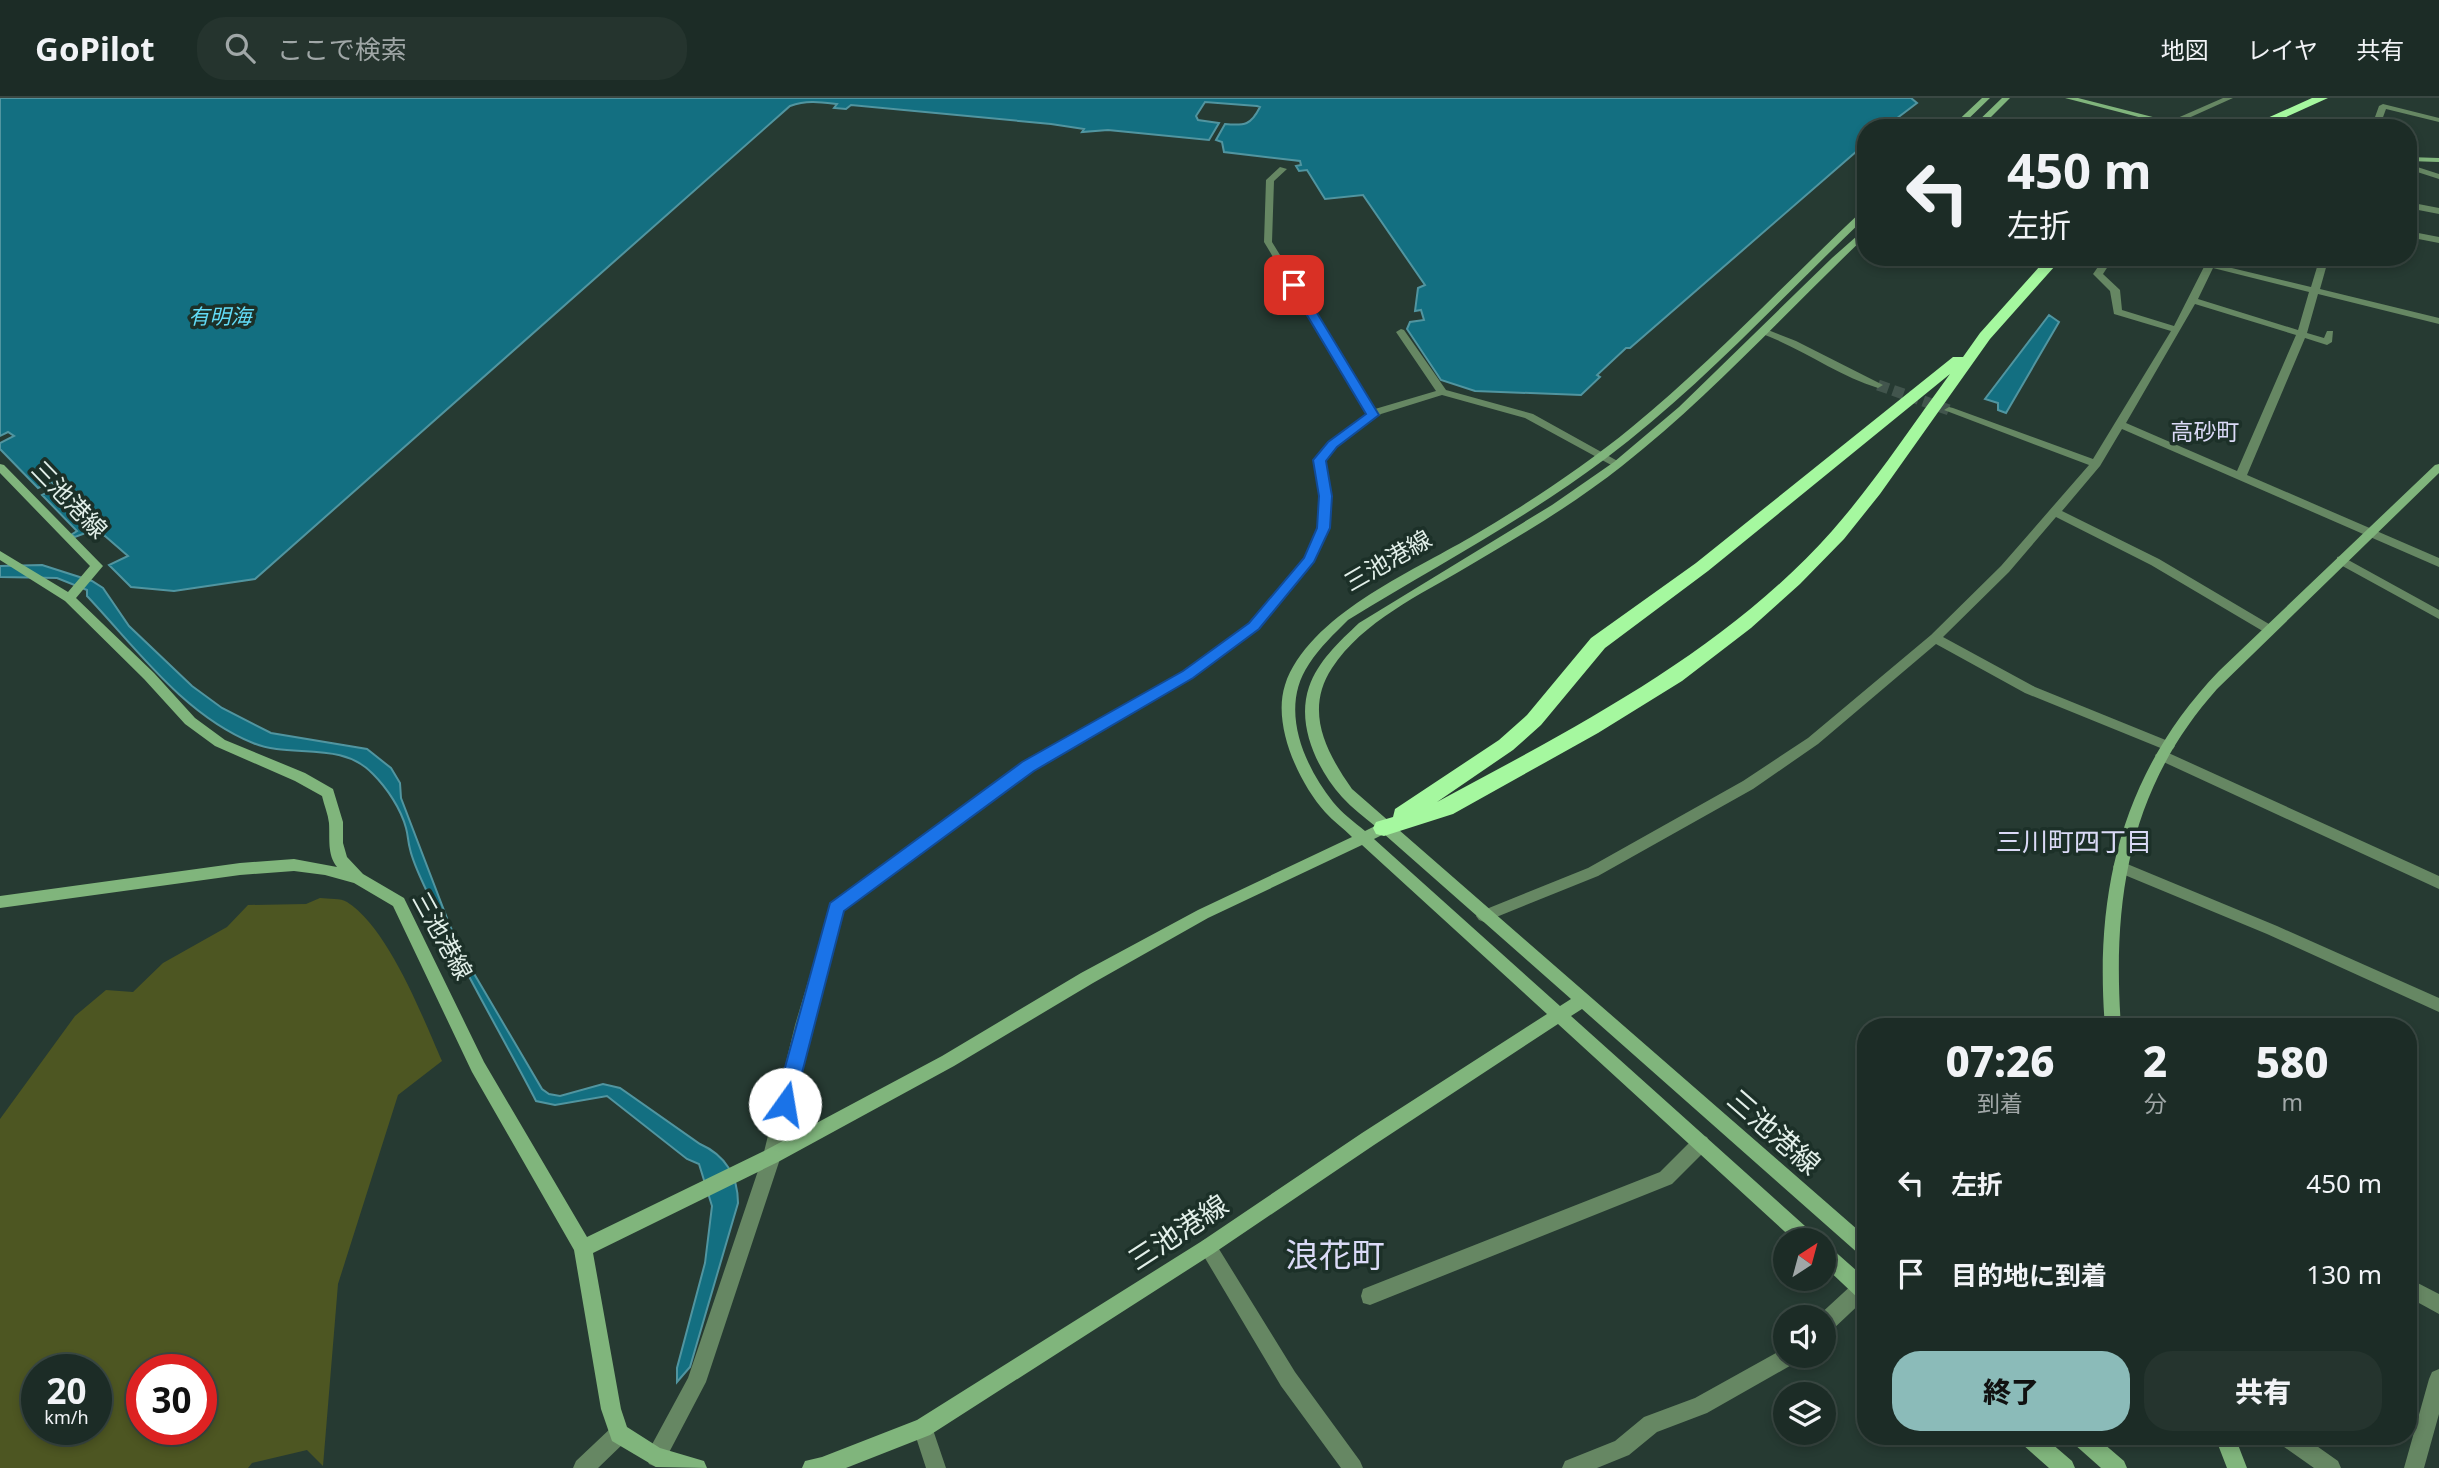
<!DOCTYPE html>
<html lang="ja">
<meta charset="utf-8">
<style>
:root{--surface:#1c2c26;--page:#25342e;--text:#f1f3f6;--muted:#a0a7a7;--line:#3a4843;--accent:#8bbbb9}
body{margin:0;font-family:"Noto Sans","Noto Sans JP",sans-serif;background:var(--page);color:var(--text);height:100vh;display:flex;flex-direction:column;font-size:26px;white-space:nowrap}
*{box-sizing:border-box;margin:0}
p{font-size:23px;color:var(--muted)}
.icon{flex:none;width:38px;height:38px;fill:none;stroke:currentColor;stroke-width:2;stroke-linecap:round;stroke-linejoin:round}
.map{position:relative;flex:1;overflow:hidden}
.drawer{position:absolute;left:1857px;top:920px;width:560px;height:427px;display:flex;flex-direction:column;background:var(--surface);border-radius:28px;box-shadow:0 4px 10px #0003,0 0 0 2px var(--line)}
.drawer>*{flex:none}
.top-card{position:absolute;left:1857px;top:21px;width:560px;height:147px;border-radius:28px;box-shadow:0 4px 10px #0003,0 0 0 2px var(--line);background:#1c2c26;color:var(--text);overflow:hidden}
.needle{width:46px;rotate:36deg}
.fabs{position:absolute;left:1773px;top:1130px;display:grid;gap:14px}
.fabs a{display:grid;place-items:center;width:63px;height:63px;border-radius:50%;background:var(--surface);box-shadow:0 4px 10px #0003,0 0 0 2px var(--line);font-size:35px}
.speed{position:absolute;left:21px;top:1256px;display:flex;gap:14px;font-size:35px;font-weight:700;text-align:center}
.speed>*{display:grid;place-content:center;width:91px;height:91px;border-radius:50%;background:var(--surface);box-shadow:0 4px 10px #0003,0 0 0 2px var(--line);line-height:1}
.speed small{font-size:18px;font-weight:400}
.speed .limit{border:10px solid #d22;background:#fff;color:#111}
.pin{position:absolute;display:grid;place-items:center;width:60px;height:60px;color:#fff;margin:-30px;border-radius:14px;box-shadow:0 4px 10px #0006}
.me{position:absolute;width:77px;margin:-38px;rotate:13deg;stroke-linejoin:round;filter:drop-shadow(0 0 5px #0008)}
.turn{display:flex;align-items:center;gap:24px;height:147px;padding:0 35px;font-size:32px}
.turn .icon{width:91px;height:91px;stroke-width:2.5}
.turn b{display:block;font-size:49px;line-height:60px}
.eta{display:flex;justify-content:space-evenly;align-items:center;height:119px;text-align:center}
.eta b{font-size:42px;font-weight:800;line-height:49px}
.primary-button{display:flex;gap:14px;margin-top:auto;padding:14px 35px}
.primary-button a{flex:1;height:80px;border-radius:28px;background:var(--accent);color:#111;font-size:28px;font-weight:800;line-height:80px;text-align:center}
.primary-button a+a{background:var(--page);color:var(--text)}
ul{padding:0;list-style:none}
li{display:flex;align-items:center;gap:21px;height:91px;padding:0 35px}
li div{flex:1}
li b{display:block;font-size:26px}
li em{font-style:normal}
header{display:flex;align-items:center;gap:42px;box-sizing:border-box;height:98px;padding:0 35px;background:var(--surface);border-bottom:2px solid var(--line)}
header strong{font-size:33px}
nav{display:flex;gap:38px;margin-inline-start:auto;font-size:24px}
.search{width:490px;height:63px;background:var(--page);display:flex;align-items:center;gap:18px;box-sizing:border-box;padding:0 24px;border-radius:28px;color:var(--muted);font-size:26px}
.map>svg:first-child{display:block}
.green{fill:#4d5622;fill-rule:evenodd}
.water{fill:#136f81;stroke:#5195a0;stroke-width:2}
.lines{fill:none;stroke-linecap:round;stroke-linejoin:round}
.street-tunnel{stroke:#42554d;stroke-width:11;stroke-dasharray:11 5;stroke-linecap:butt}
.street{fill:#668763;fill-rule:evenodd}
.secondary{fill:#80b57c;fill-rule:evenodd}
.highway{fill:#a5f89f;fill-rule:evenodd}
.route{fill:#1a73e8;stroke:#114b97;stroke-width:2}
.labels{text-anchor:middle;stroke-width:7;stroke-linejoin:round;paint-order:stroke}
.far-water-label{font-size:21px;font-style:italic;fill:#62dbf6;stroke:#1c3028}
.far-quarter-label{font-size:23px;fill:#dbdaf7;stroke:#1c3028}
.street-label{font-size:24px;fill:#e2efe9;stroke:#1c3028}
.neighbourhood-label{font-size:26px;fill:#dbdaf7;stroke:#1c3028}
.near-street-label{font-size:28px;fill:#e2efe9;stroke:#1c3028}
.near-quarter-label{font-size:33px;fill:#dbdaf7;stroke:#1c3028}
</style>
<header>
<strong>GoPilot</strong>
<div class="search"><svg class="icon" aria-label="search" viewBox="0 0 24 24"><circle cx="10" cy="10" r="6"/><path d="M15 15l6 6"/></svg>ここで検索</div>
<nav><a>地図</a><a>レイヤ</a><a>共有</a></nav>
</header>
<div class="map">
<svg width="2439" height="1370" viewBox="0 0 2439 1370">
<rect width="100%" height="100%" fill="#263a32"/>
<path class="green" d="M320 800C328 801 341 800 347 804 389 831 422 918 442 963L398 997 338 1186 323 1368 307 1352 252 1365 248 1370H0V1021L75 918 106 892 133 894 163 865 227 829 248 807 306 806ZM37 1272H96V1332H37ZM142 1272H201V1332H142Z"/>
<path class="water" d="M0 0H1911L1917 5 1884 30H1866L1865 46 1630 250H1626L1597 277 1600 279 1581 297 1475 293 1441 282 1407 231 1410 224 1424 222 1421 212 1415 213 1418 190 1425 187 1363 97 1325 101 1307 72 1299 73 1296 68 1301 67 1300 63 1224 54 1222 44 1216 42 1225 26C1245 28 1251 27 1260 9L1257 8 1205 4 1196 18 1198 22 1219 25 1209 42 1108 32 1082 34 1084 31 1051 26 851 7 846 11 834 10 837 6C820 4 807 2 790 8L255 481 174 493 131 489 109 467 128 458 105 438H96L91 433 75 439 71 437 77 433 42 397 58 389 51 384 38 390 0 351V345L14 338 8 334 0 338Z
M2049 217 2059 224 2006 315 1998 312V305L1985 301Z
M42 467 92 483 103 490 129 528 192 588 222 610 271 635 367 651 391 670 400 685 401 700 450 828 466 862 542 991 549 996 560 998 603 986 620 990 700 1046C725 1057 738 1078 738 1105L690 1269 677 1284V1270L705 1165 712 1108 699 1066 687 1061 607 998 555 1007 536 1003C502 937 463 872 432 805 425 788 414 769 410 751 408 744 408 737 406 730 401 711 387 690 373 676 341 642 290 661 253 645 184 617 137 551 87 498V492L57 480 0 479V468Z"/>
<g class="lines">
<path class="street-tunnel" d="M1878 287 1949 312"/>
<path class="street" d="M2223 0H2233L2173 27 2166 25Z
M2383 6 2439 20V24L2386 11 2379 30H2371L2379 8Z
M2408 66 2439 76V81L2408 71Z
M1280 69 1287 71 1274 83 1272 144 1375 311 1436 293 1396 234 1401 231 1404 232 1446 292 1533 316 1623 366 1617 369 1613 368 1525 320 1442 297 1381 316 1337 349 1325 363 1331 398 1330 430 1314 464 1258 531 1193 579 1033 673 843 813 811 927 781 1058 706 1284 663 1366 656 1369 649 1366 646 1359 649 1352 688 1280 763 1058 795 927 831 806 1023 665 1183 573 1250 525 1305 460 1318 430 1319 398 1314 362 1329 345 1367 316 1264 144 1266 82Z
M2408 104 2439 110V116L2408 110Z
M2408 133 2439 139V145L2408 139Z
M2105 159H2114L2103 176 2120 192 2122 212 2174 228 2209 159H2218L2215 166 2311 189 2320 159H2329L2320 191 2439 220V226L2318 196 2307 235 2324 240 2327 233H2333L2332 244 2327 247 2305 240 2247 377 2439 460V469L2122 331 2100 368 2062 413 2159 461 2274 529 2276 532 2274 535H2266L2151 467 2056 419 2009 474 1943 539 2035 589 2173 645 2175 648 2173 651H2163L2025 595 1936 546 1818 646 1753 691 1598 778 1489 822 1484 824 1479 822 1476 818 1479 814 1588 770 1743 683 1808 640 1931 537 2001 468 2089 367 1944 312 1949 309 1953 310 2093 361 2171 233 2114 216 2110 193 2093 176ZM2213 170 2309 194 2298 232 2198 201ZM2195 206 2296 237 2237 373 2126 325Z
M1763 230 1796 243 1883 287 1878 290C1837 277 1801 250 1760 235L1758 233Z
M2341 458 2439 512V521L2337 465V459Z
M2162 652 2439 778V791L2157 661 2155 657Z
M2120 763 2277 828 2439 900V914L2267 836 2115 773 2113 769 2115 765Z
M1701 1037 1707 1039 1710 1045 1707 1051 1672 1086 1370 1207 1363 1205 1361 1198 1363 1191 1660 1074 1695 1039Z
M1208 1140 1214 1143 1295 1274 1360 1363 1363 1370H1341L1281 1288 1202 1155 1199 1149 1202 1143Z
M2408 1180 2439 1196V1216L2408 1199Z
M1862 1182 1866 1183V1200L1831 1233 1824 1235V1220L1817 1219 1855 1184Z
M1785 1250V1258H1798L1795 1265 1707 1315 1657 1334 1629 1357 1597 1370H1562L1565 1363 1615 1343 1644 1319 1695 1300Z
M2439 1271V1316L2424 1370H2404L2429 1281 2432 1274Z
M923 1320 930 1323 946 1370H926L913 1330 916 1323Z
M619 1326 626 1329 629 1336 626 1343 598 1370H573L576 1363 612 1329Z
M2277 1339H2304L2338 1363 2341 1370H2314L2280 1346Z"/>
<path class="secondary" d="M1982 0H1990L1959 30H1950Z
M2002 0H2010L1980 30H1971Z
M2065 0H2078L2196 30H2181Z
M2408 59 2439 60V64L2408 63Z
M1863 112H1866V119C1780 201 1700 290 1605 361 1524 422 1434 469 1348 522 1334 536 1320 549 1309 566 1279 610 1303 666 1333 704 1342 715 1354 724 1365 733L1375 728C1364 719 1352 710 1342 699 1317 671 1296 627 1309 589 1318 563 1339 544 1359 525L1552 407 1614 364 1679 309 1832 160 1866 130V138C1785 215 1710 299 1622 368 1574 406 1520 438 1467 469 1420 497 1363 523 1332 570 1304 613 1326 654 1352 691L1866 1139V1160L1860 1157 1582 911 1571 918 1815 1137 1818 1143H1795L1558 926 1374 1047 1214 1155 930 1337 846 1370H802L805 1363 822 1359 917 1322 1202 1143 1362 1035 1547 916 1362 747 1208 820 1093 885 954 968 778 1064 593 1155 621 1311 627 1329 660 1350 704 1363 707 1370 656 1369 612 1343 601 1311 574 1152 472 974 393 808 354 785 325 777 294 773 240 777 0 810V798L240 765 294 761 337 769C327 756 330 741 329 725 328 716 324 707 322 698L295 683 215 648 185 626 144 581 65 503 0 462V453L68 494 90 468 0 375V366L4 367 103 468 76 500 154 575 195 620 225 642 305 675 333 691 343 724V745L347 759 363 776 404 800 484 964 587 1139 766 1052 942 958 1081 875 1198 812 1352 739C1343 730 1333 723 1325 714 1299 685 1272 627 1285 587 1308 518 1411 474 1471 439 1527 406 1582 370 1632 329 1714 262 1786 184 1863 112ZM1384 736 1571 901 1560 908 1374 741Z
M2439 366V375L2217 591C2129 690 2112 801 2121 929H2105C2094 793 2122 674 2219 573L2435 367Z
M1824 1147 1831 1150 1866 1181V1203L1859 1201 1824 1168Z
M2019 1339H2044L2072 1363 2075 1370H2049L2022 1346Z
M2071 1339H2096L2124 1363 2127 1370H2101L2074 1346Z
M2215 1339H2235L2247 1370H2227Z"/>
<path class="highway" d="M2312 0H2328L2262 30H2245Z
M2048 159H2063L1990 241 1880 396 1844 441 1800 486 1751 530 1682 583 1598 635 1453 716 1384 738 1376 736 1373 730 1376 724 1393 719 1395 711 1499 642 1527 617 1591 540 1696 465 1953 259H1963L1980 235ZM1950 276C1911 329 1875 384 1832 433 1724 554 1578 628 1437 704L1513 652 1541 627 1605 550 1708 473Z"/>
</g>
<path class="route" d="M1294 184 1300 187 1379 317 1337 349 1326 363 1332 398 1330 430 1314 464 1259 531 1193 580 1034 673 844 813 794 1006 792 1012 785 1014 778 1012 775 1006 830 805 1022 664 1183 573 1249 525 1304 460 1317 430 1319 398 1313 362 1328 344 1366 316 1289 187Z"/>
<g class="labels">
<g class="far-water-label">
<text x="220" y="226">有明海</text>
</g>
<g class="far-quarter-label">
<text x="2205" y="342">高砂町</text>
</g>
<g class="street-label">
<text transform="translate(69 402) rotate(46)" y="8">三池港線</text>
<text transform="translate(1388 463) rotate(-30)" y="8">三池港線</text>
<text transform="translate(442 838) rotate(61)" y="8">三池港線</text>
</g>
<g class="neighbourhood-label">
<text x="2074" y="753">三川町四丁目</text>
</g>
<g class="near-street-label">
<text transform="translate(1774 1034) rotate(41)" y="10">三池港線</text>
<text transform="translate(1178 1134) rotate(-33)" y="10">三池港線</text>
</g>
<g class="near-quarter-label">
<text x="1335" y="1169">浪花町</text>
</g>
</g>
</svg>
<div class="fabs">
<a><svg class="needle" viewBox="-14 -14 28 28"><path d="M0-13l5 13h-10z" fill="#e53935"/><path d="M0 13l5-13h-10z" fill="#a0a7a7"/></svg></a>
<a><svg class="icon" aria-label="sound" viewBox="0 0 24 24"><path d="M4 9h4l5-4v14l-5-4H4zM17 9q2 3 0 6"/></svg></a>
<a><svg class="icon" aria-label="layers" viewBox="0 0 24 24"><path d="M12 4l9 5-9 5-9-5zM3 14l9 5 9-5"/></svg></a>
</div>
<div class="speed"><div>20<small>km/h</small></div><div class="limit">30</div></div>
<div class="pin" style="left:1294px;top:187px;background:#d93025"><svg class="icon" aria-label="arrive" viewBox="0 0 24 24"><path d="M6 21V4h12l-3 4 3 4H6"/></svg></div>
<svg class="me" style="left:785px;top:1006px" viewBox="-20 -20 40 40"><circle r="19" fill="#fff"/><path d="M0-13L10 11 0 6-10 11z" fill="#1a73e8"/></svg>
<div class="top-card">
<div class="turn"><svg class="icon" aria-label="left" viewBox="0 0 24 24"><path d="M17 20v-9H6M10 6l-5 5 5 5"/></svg><div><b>450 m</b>左折</div></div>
</div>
<section class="drawer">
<div class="eta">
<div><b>07:26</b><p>到着</p></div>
<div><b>2</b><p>分</p></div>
<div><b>580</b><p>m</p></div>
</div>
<ul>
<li><svg class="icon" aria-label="left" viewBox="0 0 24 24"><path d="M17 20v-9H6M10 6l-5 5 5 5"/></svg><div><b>左折</b></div><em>450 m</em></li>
<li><svg class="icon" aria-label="arrive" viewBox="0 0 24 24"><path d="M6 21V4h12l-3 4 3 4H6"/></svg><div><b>目的地に到着</b></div><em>130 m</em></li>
</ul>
<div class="primary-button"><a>終了</a><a>共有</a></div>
</section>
</div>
